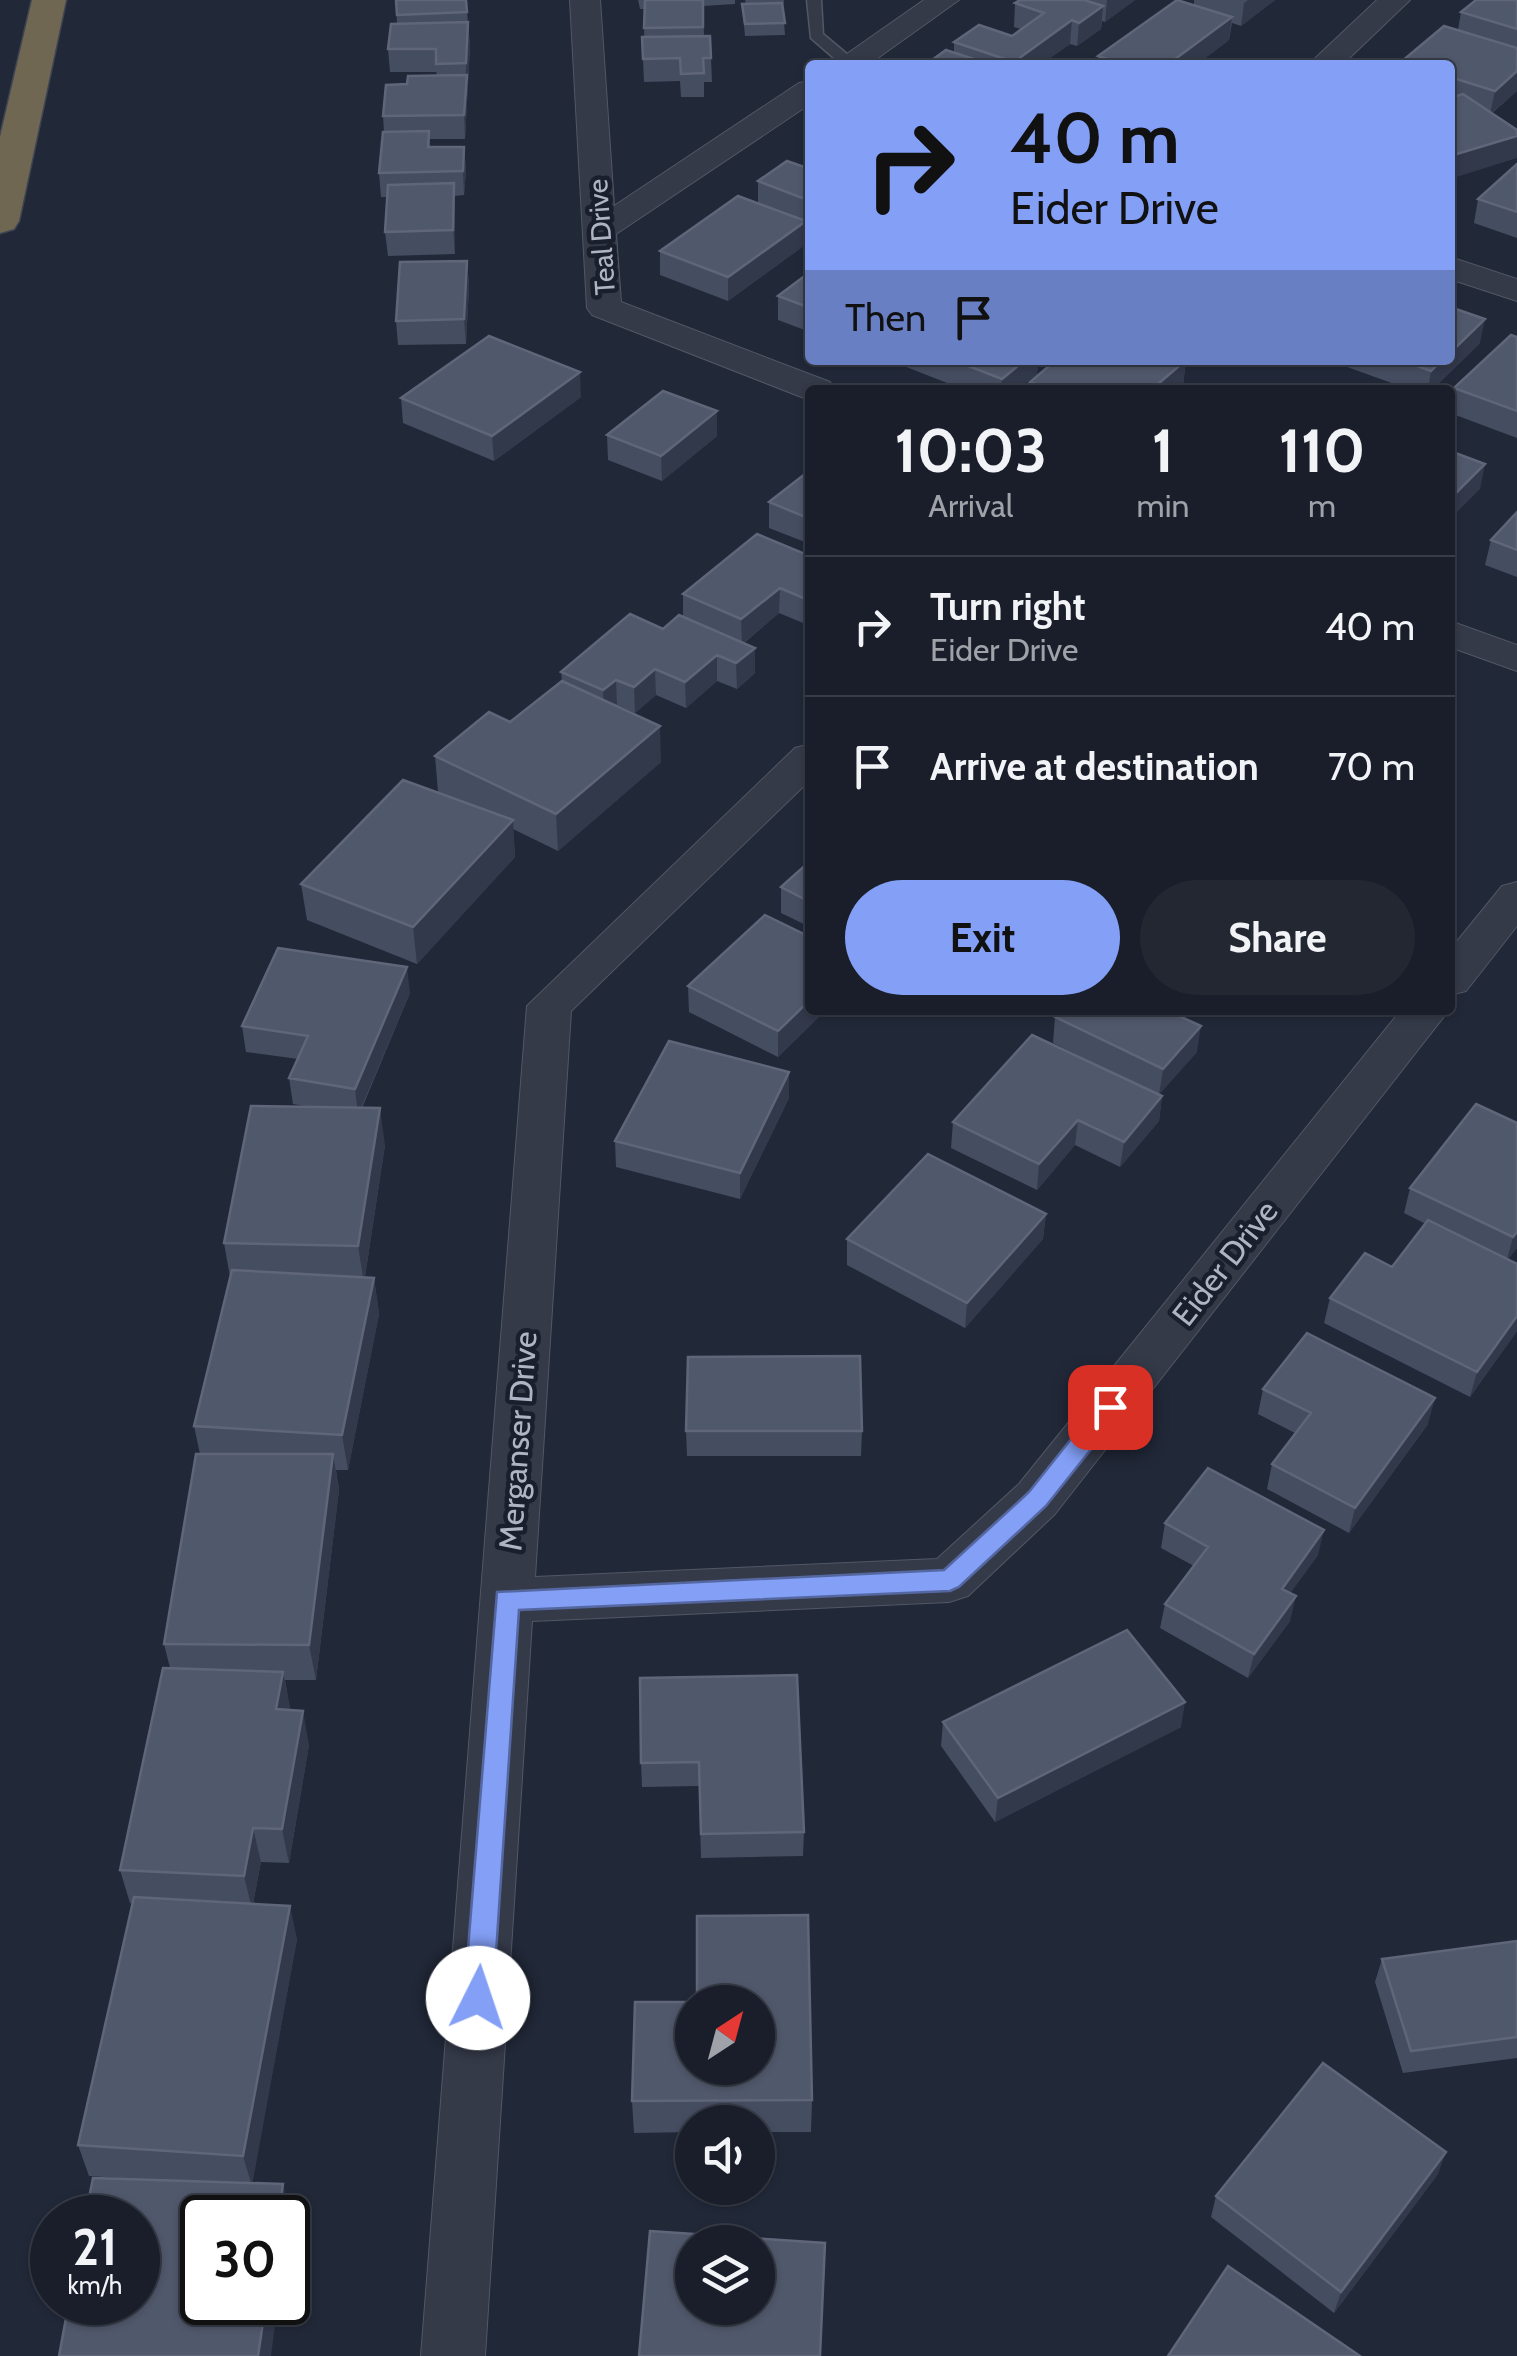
<!DOCTYPE html>
<style>
:root{--surface:#191e2a;--page:#222732;--text:#f1f3f6;--muted:#9fa2a8;--line:#373c47;--accent:#839ff6}
body{margin:0;font-family:Cabin,sans-serif;background:var(--page);color:var(--text);height:100vh;display:flex;flex-direction:column;font-size:38px;white-space:nowrap}
*{box-sizing:border-box;margin:0}
p{font-size:32px;color:var(--muted)}
.icon{flex:none;width:55px;height:55px;fill:none;stroke:currentColor;stroke-width:2;stroke-linecap:round;stroke-linejoin:round}
.map{position:relative;flex:1;overflow:hidden}
.sheet{position:absolute;left:805px;top:385px;width:650px;height:630px;display:flex;flex-direction:column;background:var(--surface);border-radius:10px;box-shadow:0 2px 8px #0004,0 0 0 2px var(--line)}
.sheet>*{flex:none}
.hud{position:absolute;left:805px;top:60px;width:650px;height:305px;border-radius:10px;box-shadow:0 2px 8px #0004,0 0 0 2px var(--line);background:#839ff6;color:#111;overflow:hidden}
.needle{width:65px;rotate:36deg}
.controls{position:absolute;left:675px;top:1985px;display:grid;gap:20px}
.controls a{display:grid;place-items:center;width:100px;height:100px;border-radius:50%;background:var(--surface);box-shadow:0 2px 8px #0004,0 0 0 2px var(--line);font-size:50px}
.speed{position:absolute;left:30px;top:2195px;display:flex;gap:20px;font-size:50px;font-weight:700;text-align:center}
.speed>*{display:grid;place-content:center;width:130px;height:130px;border-radius:50%;background:var(--surface);box-shadow:0 2px 8px #0004,0 0 0 2px var(--line);line-height:1}
.speed small{font-size:25px;font-weight:400}
.speed .limit{border:5px solid #111;border-radius:15px;background:#fff;color:#111}
.pin{position:absolute;display:grid;place-items:center;width:85px;height:85px;color:#fff;margin:-42px;border-radius:20px;box-shadow:0 5px 15px #0006}
.me{position:absolute;width:110px;margin:-55px;rotate:4deg;stroke-linejoin:round;filter:drop-shadow(0 0 8px #0008)}
.turn{display:flex;align-items:center;gap:35px;height:210px;padding:0 40px;font-size:45px}
.turn .icon{width:130px;height:130px;stroke-width:2.5}
.turn b{display:block;font-size:70px;line-height:85px}
.then{display:flex;align-items:center;height:95px;padding:0 40px;background:#0003;gap:20px;font-size:38px}
.eta{display:flex;justify-content:space-evenly;align-items:center;height:170px;text-align:center}
.eta b{font-size:60px;font-weight:800;line-height:70px}
.primary-button{display:flex;gap:20px;margin-top:auto;padding:20px 40px}
.primary-button a{flex:1;height:115px;border-radius:60px;background:var(--accent);color:#111;font-size:40px;font-weight:800;line-height:115px;text-align:center}
.primary-button a+a{background:var(--page);color:var(--text)}
ul{padding:0;list-style:none}
li{display:flex;align-items:center;gap:30px;height:140px;padding:0 40px;border-top:2px solid var(--line)}
li div{flex:1}
li b{display:block;font-size:38px}
li em{font-style:normal}
.map>svg:first-child{display:block}
.lines{fill:none;stroke-linecap:round;stroke-linejoin:round}
.lane-casing{stroke:#525766;stroke-width:3}
.street-casing{stroke:#525766;stroke-width:2}
.highway-casing{stroke:#3f4453;stroke-width:3}
.lane{fill:#353a49;fill-rule:evenodd}
.street{fill:#353a49;fill-rule:evenodd}
.highway{fill:#6f6752;fill-rule:evenodd}
.wall{fill:#454d60}
.shaded-wall{fill:#32394b}
.building{fill:#50586b;stroke:#5f6679;stroke-width:2.5;fill-rule:evenodd}
.route{fill:#839ff6;stroke:#5567a0;stroke-width:2.5}
.labels{text-anchor:middle;stroke-width:9;stroke-linejoin:round;paint-order:stroke}
.far-street-label{font-size:28px;fill:#afb4c5;stroke:#1a1f2d}
.street-label{font-size:32px;fill:#afb4c5;stroke:#1a1f2d}
</style>
<div class="map">
<svg width="1517" height="2356" viewBox="0 0 1517 2356">
<rect width="100%" height="100%" fill="#212838"/>
<g class="lines">
<defs>
<path id="lane" d="M807 0H821L823 34 854 60 855 65H842L811 38Z"/>
<path id="street" d="M570 0H600L614 206 799 83 810 81V104L616 234 621 302 830 382 835 390H810V399L804 398 592 315 587 308Z
M924 0H959L868 65H831Z
M1377 0H1410L1342 65H1308Z
M1450 257 1517 279V301L1450 279Z
M1450 621 1517 645V671L1450 647Z
M810 744V780L571 1011 535 1577 937 1559 1019 1484 1401 1010H1449L1055 1514 968 1596 949 1602 532 1621 485 2356H421L527 1006 795 748Z
M1517 882V926L1466 991 1450 995V950L1502 886Z"/>
<path id="highway" d="M32 0H66L19 221 14 229 0 233V137Z"/>
</defs>
<use href="#lane" class="lane-casing"/>
<use href="#street" class="street-casing"/>
<use href="#highway" class="highway-casing"/>
<use href="#lane" class="lane"/>
<use href="#street" class="street"/>
<use href="#highway" class="highway"/>
</g>
<path class="wall" d="M396 0H466L470 46 465 139H430V147H464L466 171 464 195 454 196 455 254 388 256 385 232 387 197H381L379 173 384 132 383 116 407 84 437 75 436 72H390L388 49 397 24Z
M638 0H735V4L703 6 704 36 711 58 712 82H704V97H681L680 81 644 82 642 37H644L645 9H640Z
M745 0H784L783 9 785 35 745 36 742 4H746Z
M1020 0H1135L1105 22 1102 21 1101 29 1077 46 1070 44 1040 65H925L954 52V42L1012 36 1021 29 1014 27 1015 3Z
M1194 0H1275L1241 26 1232 23 1229 40 1196 65H1098V56L1194 5Z
M1517 0V91L1492 113 1450 179V65H1400L1401 62 1458 30 1461 12Z
M1517 164V238L1474 223 1478 199Z
M810 169V225L806 223 805 245 728 301 660 275V251L758 203V181Z
M467 261 469 286 466 344 398 345 396 321Z
M810 272V332L778 320V296Z
M1517 337V438L1450 413 1454 388Z
M1480 343 1432 390H1411L1336 363 1337 360H1450Z
M896 360H1038L1037 374 1017 390H965L896 363Z
M1186 360 1183 385 1177 390H1029L1030 382Z
M581 397 494 461 403 423 401 398Z
M717 411V436L662 481 608 460 607 435Z
M810 470V544L769 528V502Z
M1517 512V577L1485 565 1491 540Z
M810 556V623L808 625 779 613 744 643 755 648V673L737 689 717 681 686 708 656 695 635 713 617 705 661 762 558 851 513 829 515 857 417 964 307 920 301 884 438 792 435 756 510 722 562 681 561 672 663 629 683 617V594Z
M810 861V927L781 913V887Z
M688 986 810 1010H826L778 1057 689 1012Z
M410 993 362 1108 385 1145 365 1277 374 1278 379 1314 348 1470H336L339 1490 316 1680H285L290 1710 309 1745 289 1863 261 1862 253 1904 297 1939 252 2183 291 2215 288 2240V2218L149 2180 89 2176 78 2145 133 1904 130 1903 120 1870 170 1668 164 1644 200 1454 194 1426 230 1277 224 1243 310 1107 293 1104 289 1078 298 1059 246 1052 242 1026Z
M1182 1010 1178 1015 1197 1052 1159 1094 1162 1096 1159 1121 1120 1167 1075 1145 1037 1190 951 1148 953 1122 1151 1091 1053 1043 1055 1017Z
M789 1072V1098L740 1199 616 1167 615 1141Z
M1517 1123V1248L1508 1259 1517 1264V1331L1470 1397 1324 1323 1330 1298 1392 1267 1426 1224 1404 1213 1410 1188Z
M1046 1214 1043 1239 965 1328 847 1265V1239Z
M1263 1389 1428 1424 1349 1533 1267 1489 1272 1464 1295 1433 1258 1414Z
M686 1431H862L861 1456H687Z
M1165 1523 1318 1555 1290 1593V1621L1248 1678 1160 1628 1165 1604 1194 1566 1161 1548Z
M797 1675 804 1832 803 1856 701 1858 699 1786 642 1787 641 1763Z
M943 1722 1181 1727 995 1822 941 1746Z
M1517 1941V2058L1403 2073 1375 1982 1382 1959Z
M812 2100 811 2132H758V2122H692V2132L634 2133 632 2101Z
M1438 2174 1334 2313 1211 2217 1216 2196Z"/>
<path class="shaded-wall" d="M1107 0H1135L1105 22Z
M1248 0H1275L1241 26 1244 3Z
M1103 6 1101 29 1077 46 1079 23Z
M1232 17 1229 40 1196 65H1167Z
M1072 20 1070 44 1040 65H1014V62Z
M468 22 470 46 465 139 464 115Z
M1517 71V91L1490 114 1495 91Z
M1517 136V158L1450 179V156Z
M464 147 466 171 464 195 463 171Z
M454 183 455 207V254L453 230Z
M806 221 805 245 728 301V277Z
M467 261 469 286 466 344 464 319Z
M1485 319 1480 343 1432 390H1428L1431 371 1442 360H1450V353Z
M1025 360H1038L1037 374 1017 390H1001L1002 379Z
M1186 360 1183 385 1177 390H1151Z
M580 372 581 397 494 461 492 436Z
M717 411V436L662 481 661 456Z
M1485 464 1480 489 1450 519V499Z
M780 588 779 613 742 644 741 619Z
M810 598V623L808 625V600Z
M755 648V673L737 689 736 663Z
M717 655V681L686 708 685 682Z
M655 669 656 695 635 713 634 687Z
M616 680 617 705 604 716 603 690Z
M660 726 661 762 558 851 556 814Z
M513 820 515 857 417 964 413 927Z
M407 967 410 993 358 1115 355 1089Z
M810 1000V1010H826L778 1057V1031Z
M1163 1010H1182L1160 1034Z
M1201 1026 1197 1052 1159 1095 1163 1069Z
M789 1072V1098L740 1199V1173Z
M1162 1096 1159 1121 1120 1167 1124 1142Z
M380 1108 385 1145 364 1283 358 1246Z
M1078 1120 1075 1145 1037 1190 1039 1164Z
M1046 1214 1043 1239 965 1328 967 1303Z
M1517 1232V1248L1506 1263 1513 1237Z
M374 1278 379 1314 348 1470 342 1435Z
M1517 1316V1331L1470 1397 1477 1372Z
M1435 1398 1428 1424 1349 1533 1355 1508Z
M333 1454 339 1490 316 1680 309 1645Z
M1324 1530 1318 1555 1276 1613 1282 1589Z
M1296 1596 1290 1621 1248 1678 1254 1654Z
M283 1672 290 1707 283 1743 276 1709Z
M1185 1702 1181 1727 995 1822 998 1798Z
M303 1711 309 1745 289 1863 282 1829Z
M253 1828 261 1862 252 1909 244 1876Z
M290 1906 297 1939 252 2186 243 2156Z
M1446 2152 1438 2174 1334 2313 1341 2292Z
M283 2184 291 2215 288 2240V2218H278Z
M266 2302H278L271 2356H258Z"/>
<path class="building" d="M396 0H466L467 12 397 15Z
M645 0H703V27L644 28Z
M1020 0H1084L1103 6 1079 23 1072 20 1014 62 954 42 979 25 1012 36 1044 13 1015 3Z
M1177 0 1232 17 1167 65H1125L1098 56Z
M1476 0H1517V29L1461 12Z
M782 3 785 23 745 24 742 4Z
M468 22 466 63 436 64V49H388L391 24Z
M1444 26 1517 48V71L1495 91 1450 77V65H1411L1401 62Z
M710 36 711 58H703L704 73 681 74 680 58 643 59 642 37Z
M946 50 992 65H925Z
M467 75 464 115 383 116 386 85 407 84 408 76Z
M1463 94 1517 130V136L1450 156V98Z
M429 131 428 147H464L463 171 379 173 383 132Z
M787 161 810 169V201L758 181Z
M1517 164V212L1478 199Z
M454 183 453 230 385 232 388 185Z
M738 196 806 221 728 277 660 251Z
M467 261 464 319 396 321 400 262Z
M810 272V308L778 296Z
M1450 307 1485 319 1450 353Z
M1511 335 1517 337V411L1454 388Z
M489 336 580 372 492 436 401 398Z
M953 360H1025L1002 379Z
M1056 360H1186L1151 390H1051L1030 382Z
M1401 360H1442L1431 371Z
M663 391 717 411 661 456 607 435Z
M1450 451 1485 464 1450 499Z
M810 470V519L769 502Z
M1517 512V550L1491 540Z
M757 534 810 556V598L808 600 780 588 741 619 683 594Z
M630 614 663 629 679 615 755 648 736 663 717 655 685 682 655 669 634 687 616 680 603 690 561 672Z
M562 681 660 726 556 814 435 756 489 712 510 722Z
M403 780 513 820 413 927 301 884Z
M810 861V902L781 887Z
M765 915 810 937V1000L778 1031 688 986Z
M278 948 407 967 355 1089 289 1078 308 1036 242 1026Z
M1062 1010H1166L1201 1026 1163 1069 1055 1017Z
M1032 1035 1162 1096 1124 1142 1078 1120 1039 1164 953 1122Z
M669 1041 789 1072 740 1173 615 1141Z
M1476 1104 1517 1123V1232L1513 1237 1410 1188Z
M251 1106 380 1108 358 1246 224 1243Z
M928 1154 1046 1214 967 1303 847 1239Z
M1428 1220 1517 1264V1316L1477 1372 1330 1298 1365 1253 1392 1267Z
M232 1270 374 1278 342 1435 194 1426Z
M1307 1333 1435 1398 1355 1508 1272 1464 1311 1413 1263 1389Z
M860 1356 862 1431H686L688 1357Z
M196 1454H333L309 1645 164 1644Z
M1208 1468 1324 1530 1282 1589 1296 1596 1254 1654 1165 1604 1208 1547 1165 1523Z
M1127 1630 1185 1702 998 1798 943 1722Z
M163 1668 283 1672 276 1709 303 1711 282 1829 253 1828 244 1876 120 1870Z
M797 1675 804 1832 701 1834 699 1762 641 1763 640 1678Z
M134 1897 290 1906 243 2156 78 2145Z
M808 1915 812 2100 632 2101 635 2002H697V1916ZM692 2002H758V2068H692Z
M1517 1941V2037L1411 2051 1382 1959Z
M1323 2063 1446 2152 1341 2292 1216 2196Z
M93 2178 283 2184 278 2218H202V2302H266L258 2356H59L69 2302H138V2218H85Z
M650 2231 825 2243 820 2356H639ZM692 2242H758V2308H692Z
M1228 2266 1360 2356H1168Z"/>
<path class="route" d="M1110 1398 1122 1407 1119 1414 1046 1506 959 1587 950 1591 519 1610 493 1998 489 2007 478 2011 468 2007 464 1998 497 1592 944 1570 1029 1492 1102 1400Z"/>
<g class="labels">
<g class="far-street-label">
<text transform="translate(601 237) rotate(-94)" y="10">Teal Drive</text>
</g>
<g class="street-label">
<text transform="translate(1225 1263) rotate(-52)" y="11">Eider Drive</text>
<text transform="translate(518 1441) rotate(-86)" y="11">Merganser Drive</text>
</g>
</g>
</svg>
<div class="controls">
<a><svg class="needle" viewBox="-14 -14 28 28"><path d="M0-13l5 13h-10z" fill="#e53935"/><path d="M0 13l5-13h-10z" fill="#9fa2a8"/></svg></a>
<a><svg class="icon" aria-label="sound" viewBox="0 0 24 24"><path d="M4 9h4l5-4v14l-5-4H4zM17 9q2 3 0 6"/></svg></a>
<a><svg class="icon" aria-label="layers" viewBox="0 0 24 24"><path d="M12 4l9 5-9 5-9-5zM3 14l9 5 9-5"/></svg></a>
</div>
<div class="speed"><div>21<small>km/h</small></div><div class="limit">30</div></div>
<div class="pin" style="left:1110px;top:1407px;background:#d93025"><svg class="icon" aria-label="arrive" viewBox="0 0 24 24"><path d="M6 21V4h12l-3 4 3 4H6"/></svg></div>
<svg class="me" style="left:478px;top:1998px" viewBox="-20 -20 40 40"><circle r="19" fill="#fff"/><path d="M0-13L10 11 0 6-10 11z" fill="#839ff6"/></svg>
<div class="hud">
<div class="turn"><svg class="icon" aria-label="right" viewBox="0 0 24 24"><path d="M7 20v-9h11M14 6l5 5-5 5"/></svg><div><b>40 m</b>Eider Drive</div></div>
<div class="then">Then<svg class="icon" aria-label="arrive" viewBox="0 0 24 24"><path d="M6 21V4h12l-3 4 3 4H6"/></svg></div>
</div>
<section class="sheet">
<div class="eta">
<div><b>10:03</b><p>Arrival</p></div>
<div><b>1</b><p>min</p></div>
<div><b>110</b><p>m</p></div>
</div>
<ul>
<li><svg class="icon" aria-label="right" viewBox="0 0 24 24"><path d="M7 20v-9h11M14 6l5 5-5 5"/></svg><div><b>Turn right</b><p>Eider Drive</p></div><em>40 m</em></li>
<li><svg class="icon" aria-label="arrive" viewBox="0 0 24 24"><path d="M6 21V4h12l-3 4 3 4H6"/></svg><div><b>Arrive at destination</b></div><em>70 m</em></li>
</ul>
<div class="primary-button"><a>Exit</a><a>Share</a></div>
</section>
</div>
